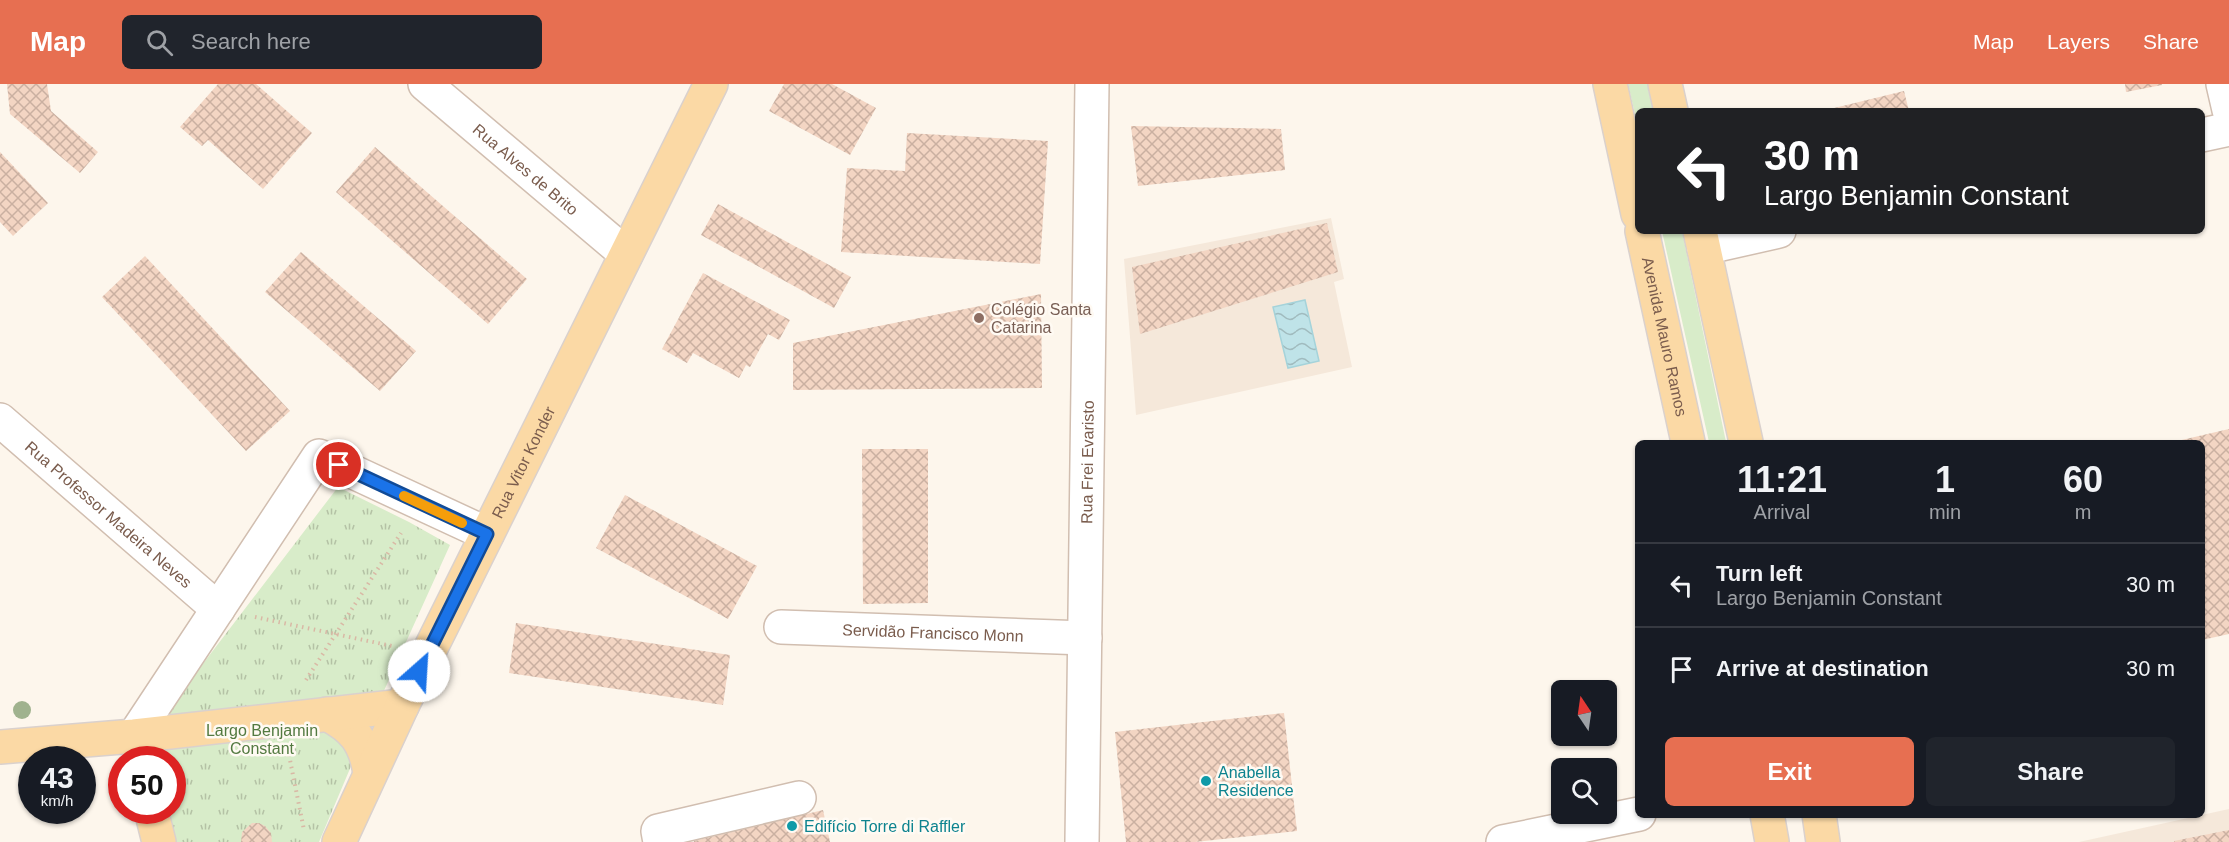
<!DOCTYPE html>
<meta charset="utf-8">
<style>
:root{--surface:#171b24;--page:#20242c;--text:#f1f3f6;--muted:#9ea1a6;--line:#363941;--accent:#e76f51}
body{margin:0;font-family:Helvetica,sans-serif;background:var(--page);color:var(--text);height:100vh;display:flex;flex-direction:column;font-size:22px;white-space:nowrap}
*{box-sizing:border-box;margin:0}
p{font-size:20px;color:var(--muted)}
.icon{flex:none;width:33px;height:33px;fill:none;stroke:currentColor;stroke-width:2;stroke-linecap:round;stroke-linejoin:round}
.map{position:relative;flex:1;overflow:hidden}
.sheet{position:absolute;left:1635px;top:356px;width:570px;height:378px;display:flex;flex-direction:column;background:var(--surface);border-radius:9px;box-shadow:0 2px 4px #0004}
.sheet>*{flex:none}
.banner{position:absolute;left:1635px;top:24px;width:570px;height:126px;border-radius:9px;box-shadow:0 2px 4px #0004;background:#202124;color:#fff;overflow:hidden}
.needle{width:39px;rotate:347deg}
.controls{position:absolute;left:1551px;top:596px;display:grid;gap:12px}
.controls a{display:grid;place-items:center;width:66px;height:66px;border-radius:9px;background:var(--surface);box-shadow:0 2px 4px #0004;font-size:30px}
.speed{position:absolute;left:18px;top:662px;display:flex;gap:12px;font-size:30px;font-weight:700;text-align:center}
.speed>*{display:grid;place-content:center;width:78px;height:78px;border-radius:50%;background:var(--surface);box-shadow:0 2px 4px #0004;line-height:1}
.speed small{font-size:15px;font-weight:400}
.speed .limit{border:9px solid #d22;background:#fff;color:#111}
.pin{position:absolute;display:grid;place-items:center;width:51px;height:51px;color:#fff;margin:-26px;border:3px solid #fff;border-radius:50%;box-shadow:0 2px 6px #0007}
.me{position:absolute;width:66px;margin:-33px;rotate:26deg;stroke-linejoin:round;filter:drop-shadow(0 0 4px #0008)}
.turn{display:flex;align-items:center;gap:21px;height:126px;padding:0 30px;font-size:27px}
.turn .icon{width:78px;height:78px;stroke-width:2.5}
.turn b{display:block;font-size:42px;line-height:51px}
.eta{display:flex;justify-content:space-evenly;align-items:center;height:102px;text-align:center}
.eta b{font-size:36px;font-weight:600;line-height:42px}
.cta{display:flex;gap:12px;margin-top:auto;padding:12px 30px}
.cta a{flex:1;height:69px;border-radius:9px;background:var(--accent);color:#fff;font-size:24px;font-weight:600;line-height:69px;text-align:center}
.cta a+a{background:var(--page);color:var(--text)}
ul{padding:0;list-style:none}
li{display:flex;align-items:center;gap:18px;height:84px;padding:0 30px;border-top:2px solid var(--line)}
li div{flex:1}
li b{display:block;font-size:22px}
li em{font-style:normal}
header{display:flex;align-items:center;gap:36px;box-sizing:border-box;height:84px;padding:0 30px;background:var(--accent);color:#fff}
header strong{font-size:28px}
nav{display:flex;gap:33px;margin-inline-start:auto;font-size:21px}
.search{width:420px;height:54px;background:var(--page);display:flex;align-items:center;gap:15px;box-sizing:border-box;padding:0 21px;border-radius:9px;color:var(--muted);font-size:22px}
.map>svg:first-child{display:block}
.residential{fill:#f5e8da}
.grass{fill:#d8ecc9}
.park{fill:url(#park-tufts)}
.water{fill:url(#water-waves);stroke:#a5d3da;stroke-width:1.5}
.building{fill:url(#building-cross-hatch)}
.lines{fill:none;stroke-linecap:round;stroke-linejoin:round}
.minor-casing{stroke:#d1beb0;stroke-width:36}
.major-casing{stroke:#dad1cd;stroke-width:36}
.path{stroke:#d9b8a5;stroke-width:4;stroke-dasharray:1.5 4.5;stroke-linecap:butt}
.minor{stroke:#fff;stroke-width:33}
.major{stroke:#fbd9a5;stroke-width:33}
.tree{fill:#a0b28e}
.route-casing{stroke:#114b97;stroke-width:15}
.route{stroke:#1a73e8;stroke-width:10}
.slow{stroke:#f59e0b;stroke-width:10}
.education-dot{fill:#8d6e63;stroke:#fffaf3;stroke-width:2}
.culture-dot{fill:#0f9aa8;stroke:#fffaf3;stroke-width:2}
.labels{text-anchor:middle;stroke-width:5;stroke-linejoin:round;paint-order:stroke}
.street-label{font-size:16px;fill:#7a5c4d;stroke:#fffaf3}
.education-label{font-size:16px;fill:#785e54;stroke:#fffaf3;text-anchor:start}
.park-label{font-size:16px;fill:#537a41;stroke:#fffaf3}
.culture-label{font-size:16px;fill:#0d838f;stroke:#fffaf3;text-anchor:start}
</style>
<header>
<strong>Map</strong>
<div class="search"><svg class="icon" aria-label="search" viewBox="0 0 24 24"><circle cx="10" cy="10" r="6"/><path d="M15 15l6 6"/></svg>Search here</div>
<nav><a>Map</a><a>Layers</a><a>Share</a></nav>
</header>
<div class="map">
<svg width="2229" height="758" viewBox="0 0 2229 758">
<defs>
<pattern id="park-tufts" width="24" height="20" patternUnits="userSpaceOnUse" patternTransform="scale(1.5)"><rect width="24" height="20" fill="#d8ecc9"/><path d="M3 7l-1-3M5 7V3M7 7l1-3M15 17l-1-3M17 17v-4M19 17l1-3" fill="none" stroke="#b4c2a5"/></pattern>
<pattern id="water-waves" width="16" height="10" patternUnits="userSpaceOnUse" patternTransform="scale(1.5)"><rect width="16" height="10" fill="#bfe3e8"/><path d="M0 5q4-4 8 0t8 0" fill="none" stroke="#a0bbbe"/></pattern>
<pattern id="building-cross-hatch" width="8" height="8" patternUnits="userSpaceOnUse" patternTransform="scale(1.5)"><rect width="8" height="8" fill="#f3d5c3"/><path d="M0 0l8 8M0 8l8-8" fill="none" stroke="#cab0a1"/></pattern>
</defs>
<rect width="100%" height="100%" fill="#fdf6ec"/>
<path class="residential" d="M1331 134 1344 195 1334 198 1352 283 1136 331 1124 175Z
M2229 725V758H2079Z"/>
<path class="grass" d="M1628 0H1647L1653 27H1638V43Z
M1662 147H1682L1726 358H1709Z"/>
<path class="park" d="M338 403 409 438 450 461 368 642 319 758H172L164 726H172V675H152L147 653Z"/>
<path class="water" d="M1305 216 1319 277 1288 284 1273 223Z"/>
<path class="building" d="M7 0H47L51 27 98 68 80 89 10 30Z
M218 0H256L312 49 263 105 208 56 202 62 180 43Z
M784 0H832L876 24 850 71 769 27Z
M2125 0H2162V1L2126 8Z
M1904 7 1909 27H1827L1826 26Z
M1131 42 1281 45 1285 86 1138 102Z
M907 49 1048 57 1040 180 841 168 847 84 905 87Z
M375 63 527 195 488 240 336 108Z
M0 68 48 119 13 152 0 138Z
M718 120 851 193 834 224 701 151Z
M1327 139 1338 188 1140 250 1132 183Z
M301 168 416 267 380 307 265 208Z
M145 172 290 327 246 367 102 213Z
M703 189 790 236 779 256 768 250 750 283 746 281 739 294 693 269 687 279 662 265Z
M1041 210 1042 304 793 306V259Z
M2229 345V550L2202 556V358H2173Z
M862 365H928V519L863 520Z
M625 411 757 482 728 535 596 464Z
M516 539 730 571 723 621 509 589Z
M1284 629 1297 747 1195 758H1126L1115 648Z
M823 726 830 758H694V757Z
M252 739H259L265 742 271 749 272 758H241L242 748Z
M2229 746V758H2174V757Z"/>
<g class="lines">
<defs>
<g id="minor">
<path id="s1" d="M425 0 626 170"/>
<path d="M2223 0 2229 26"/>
<path d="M2202 51 2229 45"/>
<path d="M1704 164 1779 147"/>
<path id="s2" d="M0 336 218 525"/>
<path id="s3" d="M781 543 1085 554"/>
<path d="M134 652 319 372 487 450"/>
<path d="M660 758 658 747 799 714"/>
<path id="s4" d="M1082 758 1092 0"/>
<path d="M1503 758 1639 730"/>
</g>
<g id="major">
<path d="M1610 0 1638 130"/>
<path d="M1665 0 1671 27"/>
<path id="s5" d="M1642 147 1688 358"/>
<path d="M1700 147 1746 358"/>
<path d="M327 630C354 644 365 658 370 689"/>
<path d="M0 663 134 652 402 622"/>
<path d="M151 726 159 758"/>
<path d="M1767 730 1772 758"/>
<path d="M1819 730 1823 758"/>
<path id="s6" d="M339 758 402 622 711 0"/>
</g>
</defs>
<use href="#minor" class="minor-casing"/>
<use href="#major" class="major-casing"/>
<path class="path" d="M255 533 392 562
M306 596 401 449
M289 671 304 746"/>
<use href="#minor" class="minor"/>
<use href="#major" class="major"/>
</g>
<circle class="tree" cx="22" cy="626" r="9"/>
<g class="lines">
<defs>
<path id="route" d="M339 381 487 450 419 587"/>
</defs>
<use href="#route" class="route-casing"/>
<use href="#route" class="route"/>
<path class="slow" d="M404 412 462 439"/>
</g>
<circle class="education-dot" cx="979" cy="234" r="6"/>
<g class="culture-dot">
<circle cx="1206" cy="697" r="6"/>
<circle cx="792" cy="742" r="6"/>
</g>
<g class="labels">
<g class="street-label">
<text dy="6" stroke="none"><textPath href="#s1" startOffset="132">Rua Alves de Brito</textPath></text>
<text dy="6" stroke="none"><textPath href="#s5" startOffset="108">Avenida Mauro Ramos</textPath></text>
<text dy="6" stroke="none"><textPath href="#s6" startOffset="422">Rua Vitor Konder</textPath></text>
<text dy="6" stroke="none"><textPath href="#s4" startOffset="380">Rua Frei Evaristo</textPath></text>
<text dy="6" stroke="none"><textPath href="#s2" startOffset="144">Rua Professor Madeira Neves</textPath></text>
<text dy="6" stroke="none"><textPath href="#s3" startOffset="152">Servidão Francisco Monn</textPath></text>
</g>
<g class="education-label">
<text x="991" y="231">Colégio Santa<tspan x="991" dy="18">Catarina</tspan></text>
</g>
<g class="park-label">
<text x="262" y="652">Largo Benjamin<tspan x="262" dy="18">Constant</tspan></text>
</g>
<g class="culture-label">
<text x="1218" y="694">Anabella<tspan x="1218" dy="18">Residence</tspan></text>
<text x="804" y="748">Edifício Torre di Raffler</text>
</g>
</g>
</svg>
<div class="controls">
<a><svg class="needle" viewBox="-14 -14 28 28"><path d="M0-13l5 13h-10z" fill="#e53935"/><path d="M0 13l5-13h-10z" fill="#9ea1a6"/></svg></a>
<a><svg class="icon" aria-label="search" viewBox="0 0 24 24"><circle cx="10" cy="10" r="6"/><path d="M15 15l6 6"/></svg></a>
</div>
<div class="speed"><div>43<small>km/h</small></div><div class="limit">50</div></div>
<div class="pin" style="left:339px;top:381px;background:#d93025"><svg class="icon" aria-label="arrive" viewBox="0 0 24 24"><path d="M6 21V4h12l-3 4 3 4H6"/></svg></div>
<svg class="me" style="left:419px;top:587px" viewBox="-20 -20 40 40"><circle r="19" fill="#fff"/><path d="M0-13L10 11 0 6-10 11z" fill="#1a73e8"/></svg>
<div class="banner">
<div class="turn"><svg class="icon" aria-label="left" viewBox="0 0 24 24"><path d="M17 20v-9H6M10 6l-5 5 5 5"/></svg><div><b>30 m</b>Largo Benjamin Constant</div></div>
</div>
<section class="sheet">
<div class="eta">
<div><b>11:21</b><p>Arrival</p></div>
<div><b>1</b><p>min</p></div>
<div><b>60</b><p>m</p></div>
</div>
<ul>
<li><svg class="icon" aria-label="left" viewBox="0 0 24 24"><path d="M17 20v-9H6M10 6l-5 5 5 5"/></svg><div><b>Turn left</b><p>Largo Benjamin Constant</p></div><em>30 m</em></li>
<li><svg class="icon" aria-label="arrive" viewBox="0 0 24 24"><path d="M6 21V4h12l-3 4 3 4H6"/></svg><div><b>Arrive at destination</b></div><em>30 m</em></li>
</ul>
<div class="cta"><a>Exit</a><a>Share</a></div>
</section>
</div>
